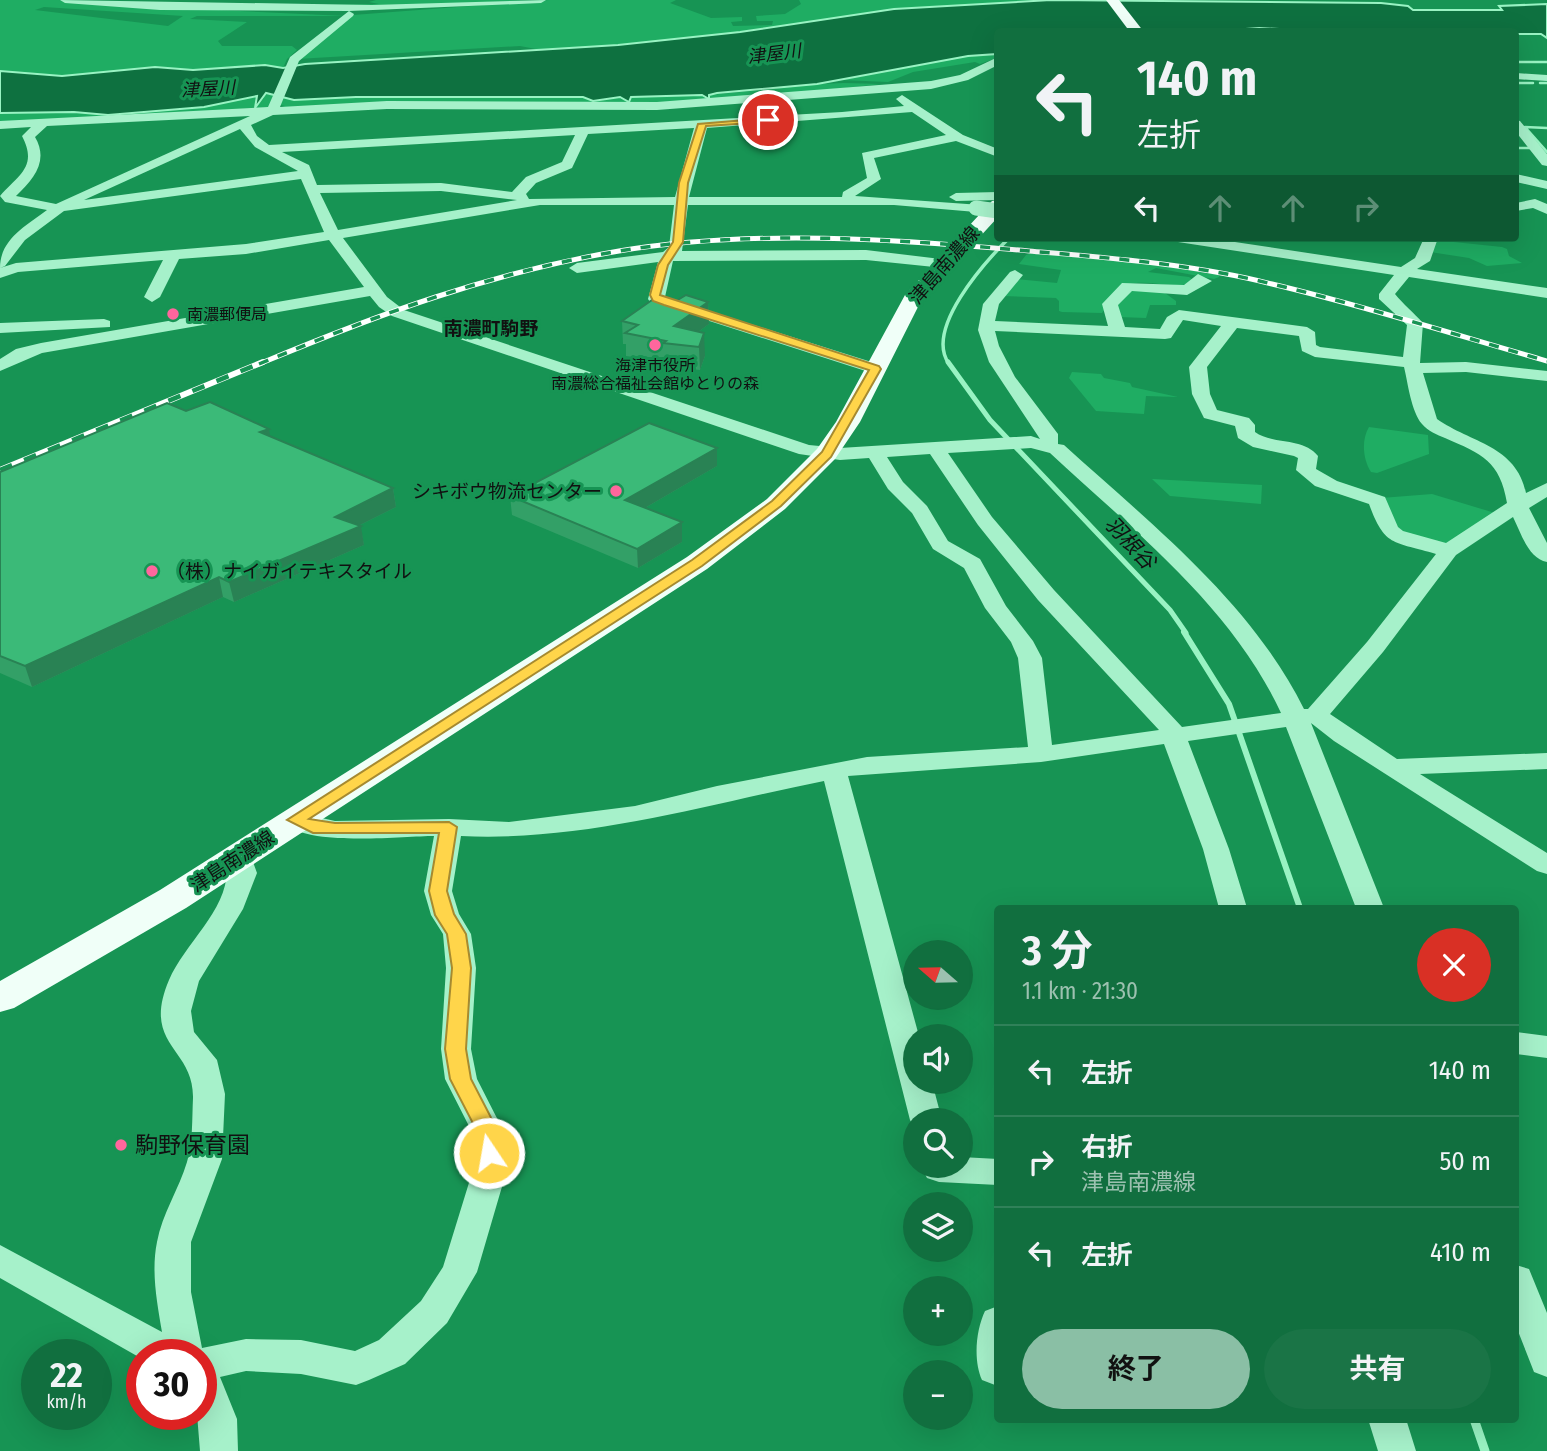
<!DOCTYPE html>
<html lang="ja">
<meta charset="utf-8">
<style>
:root{--surface:#116f3f;--page:#1a7446;--text:#f1f3f6;--muted:#9cc1b0;--line:#308159;--accent:#8abfa5}
body{margin:0;font-family:"Fira Sans Condensed","Noto Sans JP",sans-serif;background:var(--page);color:var(--text);height:100vh;display:flex;flex-direction:column;font-size:26px;white-space:nowrap}
*{box-sizing:border-box;margin:0}
p{font-size:23px;color:var(--muted)}
.icon{flex:none;width:38px;height:38px;fill:none;stroke:currentColor;stroke-width:2;stroke-linecap:round;stroke-linejoin:round}
.map{position:relative;flex:1;overflow:hidden}
.side{position:absolute;left:994px;top:905px;width:525px;height:518px;display:flex;flex-direction:column;background:var(--surface);border-radius:7px;box-shadow:0 7px 28px #0002}
.side>*{flex:none}
.hud{position:absolute;left:994px;top:28px;width:525px;height:214px;border-radius:7px;box-shadow:0 7px 28px #0002;background:#116f3f;color:var(--text);overflow:hidden}
.needle{width:46px;rotate:290deg}
.buttons{position:absolute;left:903px;top:940px;display:grid;gap:14px}
.buttons a{display:grid;place-items:center;width:70px;height:70px;border-radius:50%;background:var(--surface);box-shadow:0 7px 28px #0002;font-size:35px}
.speed{position:absolute;left:21px;top:1339px;display:flex;gap:14px;font-size:35px;font-weight:700;text-align:center}
.speed>*{display:grid;place-content:center;width:91px;height:91px;border-radius:50%;background:var(--surface);box-shadow:0 7px 28px #0002;line-height:1}
.speed small{font-size:18px;font-weight:400}
.speed .limit{border:10px solid #d22;background:#fff;color:#111}
.pin{position:absolute;display:grid;place-items:center;width:60px;height:60px;color:#fff;margin:-30px;border:4px solid #fff;border-radius:50%;box-shadow:0 2px 7px #0007}
.me{position:absolute;width:77px;margin:-38px;rotate:348deg;stroke-linejoin:round;filter:drop-shadow(0 0 5px #0008)}
.turn{display:flex;align-items:center;gap:24px;height:147px;padding:0 28px;font-size:32px}
.turn .icon{width:91px;height:91px;stroke-width:2.5}
.turn b{display:block;font-size:49px;line-height:60px}
.lanes{display:flex;align-items:center;height:66px;padding:0 28px;background:#0003;justify-content:center;gap:35px;direction:ltr}
.lanes .off{opacity:.35}
.round{display:grid;place-items:center;flex:none;width:74px;height:74px;border-radius:37px;background:var(--page)}
.summary{display:flex;align-items:center;justify-content:space-between;height:119px;padding:0 28px}
h1{font-size:42px;font-weight:700;line-height:52px}
.cta{display:flex;gap:14px;margin-top:auto;padding:14px 28px}
.cta a{flex:1;height:80px;border-radius:42px;background:var(--accent);color:#111;font-size:28px;font-weight:700;line-height:80px;text-align:center}
.cta a+a{background:var(--page);color:var(--text)}
ul{padding:0;list-style:none}
li{display:flex;align-items:center;gap:21px;height:91px;padding:0 28px;border-top:2px solid var(--line)}
li div{flex:1}
li b{display:block;font-size:26px}
li em{font-style:normal}
.map>svg:first-child{display:block}
.green{fill:#1fad63;fill-rule:evenodd}
.water{fill:#0e7140;stroke:#99f3c3;stroke-width:2}
.lines{fill:none;stroke-linecap:round;stroke-linejoin:round}
.stream-far4{stroke:#99f3c3;stroke-width:2.5}
.stream-far3{stroke:#99f3c3;stroke-width:3.5}
.stream-far2{stroke:#99f3c3;stroke-width:5}
.stream-far1{stroke:#99f3c3;stroke-width:6}
.stream{stroke:#99f3c3;stroke-width:9}
.minor{fill:#a6f1ca;fill-rule:evenodd}
.major{fill:#f0fff8;fill-rule:evenodd}
.rail-far1-casing{stroke:#fff;stroke-width:5}
.rail-casing{stroke:#fff;stroke-width:6}
.rail-far1{stroke:#179454;stroke-width:3.5;stroke-dasharray:10;stroke-linecap:butt}
.rail{stroke:#179454;stroke-width:4.5;stroke-dasharray:13;stroke-linecap:butt}
.minor-bridge{stroke:#a6f1ca;stroke-width:15}
.wall{fill:#33a067}
.shaded-wall{fill:#298254}
.building{fill:#3bba78;stroke:#298254;stroke-width:2}
.route{fill:#ffd54a;stroke:#a68a30;stroke-width:2}
.poi-dot{fill:#ff669d;stroke:#179454;stroke-width:2.5}
.labels{text-anchor:middle;stroke-width:6;stroke-linejoin:round;paint-order:stroke}
.far-poi-label{font-size:16px;fill:#111;stroke:#179454;text-anchor:start}
.far-water-label{font-size:18px;font-style:italic;fill:#111;stroke:#179454}
.street-label{font-size:19px;fill:#111;stroke:#179454}
.far-quarter-label{font-size:19px;font-weight:bold;fill:#111;stroke:#179454}
.poi-label{font-size:19px;fill:#111;stroke:#179454;text-anchor:end}
.water-label{font-size:21px;font-style:italic;fill:#111;stroke:#179454}
.near-poi-label{font-size:23px;fill:#111;stroke:#179454;text-anchor:start}
</style>
<div class="map">
<svg width="1547" height="1451" viewBox="0 0 1547 1451">
<rect width="100%" height="100%" fill="#179454"/>
<path class="green" d="M0 0H59L91 4 346 16H197L190 19 247 22 218 41 222 46H292L297 50 287 59 283 68 265 65 193 70 155 67 62 76 0 71ZM44 7 183 16 168 26 35 10Z
M376 0H531L373 7 328 5 379 4 369 2Z
M549 0H676L670 3 711 18 742 17V21L731 22 733 26 772 25 773 21H757L756 16 785 14 801 4 799 0H1051L894 9 776 28 618 45 541 50 520 46 297 59 353 15Z
M997 54V58L980 64 975 62 913 72 888 82 842 80 962 57Z
M844 83 881 84 717 102 278 108 285 106 280 105 284 98 583 97C597 100 616 93 628 102L631 97 702 95 709 99V95L762 90 772 86Z
M263 94 278 96 274 107 0 124V113L74 112 108 115 204 107 257 96 255 108 264 98Z
M1435 240 1502 247 1507 249 1509 256 1522 263 1487 266 1469 258 1430 252Z
M1037 251 1133 261 1219 275V277L1214 279 1156 268 1148 272 1189 277 1196 282C1175 291 1138 276 1124 287 1116 294 1109 305 1102 313L1062 312 1059 311V301L1056 298 1002 296 1015 279 1057 283 1061 270 1019 264 1026 255Z
M1130 288 1165 293 1176 301V305H1150L1146 318 1118 317 1117 300Z
M1072 372 1101 374 1104 378 1130 383 1132 387 1178 397 1146 396 1144 414 1096 411 1069 378Z
M1369 427 1428 435 1429 454 1377 473 1371 472C1363 460 1361 440 1369 427Z
M1152 479 1262 485 1261 504 1170 496Z
M1432 494 1495 513 1449 544C1404 534 1402 542 1381 498Z"/>
<path class="water" d="M1051 0 1381 3 1408 6 1413 10H1502L1499 6 1547 4V38L1541 34H1516V32L1316 31 1259 28 1205 32H998L997 54 968 56 817 84 717 93 709 95V99L702 95 631 97 629 102 620 97 593 101 583 97H356L294 100 266 93 255 108 257 96 204 107 108 115 74 112 0 113V71L62 76 155 67 193 70 265 65 283 68 305 64 618 45 740 32 894 9Z"/>
<g class="lines">
<path class="stream-far4" d="M1516 62H1547
M1516 83H1533
M1540 83H1547
M1547 128 1525 127 1547 152
M1516 148H1530"/>
<path class="stream-far3" d="M949 364C924 329 985 262 1009 238"/>
<path class="stream-far2" d="M948 362 990 420 1170 610 1186 633"/>
<path class="stream-far1" d="M1184 632 1229 704 1300 908"/>
<path class="stream" d="M1474 1419 1485 1451"/>
<path class="minor" d="M60 0 372 5 546 0 541 3 349 11 354 14 353 16 299 61 280 107 387 101 657 102 931 81 960 75 998 57V65L968 80 931 89 657 110 387 109 273 115 251 125 257 136 269 145 842 112 904 106 896 99 902 95 963 135 998 149V157L956 141 874 158 881 179 855 196 981 205 983 208 976 212 894 205H688L682 251 866 250 949 260V266L944 268 866 260 673 261 665 297 881 365 884 369 875 374 650 302 648 299 658 262 577 273 569 268 577 263 663 252 669 247 674 205H540L343 238 387 297 404 310 809 445 840 448 1031 436 1040 439 989 362 978 330 983 304 1010 272 1015 270 1023 275 999 304 995 321 1108 326 1102 304 1122 283 1184 285 1198 274 1212 281 1187 295 1132 291 1118 305 1125 327 1160 329 1167 317 1179 310 1307 327 1315 332 1316 345 1320 347 1403 357 1407 325 1379 299V294L1394 275 1178 242 1171 238H1208L1401 267 1415 258 1424 238H1438L1430 261 1417 269 1547 288V298L1409 277 1395 294C1403 304 1414 313 1423 323L1420 363 1466 362 1547 371V381L1466 372 1423 373 1437 419C1471 443 1516 445 1526 493L1547 483V497L1529 508 1547 543V562C1528 558 1521 533 1513 517L1456 555 1383 652 1330 714 1397 759 1547 753V769L1420 774 1547 853V874L1537 871 1334 741 1311 723 1384 908H1356L1286 727 1188 741 1229 849 1247 908H1219L1203 849 1164 744 1041 762 848 776 919 1036H915V1082H932L942 1120H915V1129L910 1120 824 781C704 805 584 842 461 836L452 891 459 914 471 934 476 968 471 1049 477 1079 505 1134 506 1173 477 1272 447 1323 405 1364 369 1380 356 1385 301 1374 246 1371 220 1377 237 1419 238 1451H200L197 1414H201V1354L137 1356 0 1278V1245L162 1332C157 1303 151 1271 157 1242 162 1214 179 1189 187 1162 193 1143 192 1118 193 1098 194 1047 141 1046 169 980 186 940 237 903 225 857L229 851 239 848 249 851 257 873 243 909 199 981 191 1011 194 1032 217 1060 225 1094 222 1159 191 1242V1292L202 1348 246 1339 301 1340 355 1351 379 1340 421 1301 443 1267 472 1173 473 1134 445 1079 441 1049 446 968 443 934 431 915 424 891 434 836C402 836 300 848 282 820L286 814 295 812 335 821 449 819 509 822 635 806 717 786 867 757 1028 747 1018 658 1011 642 985 608 964 568 933 549 912 513 888 489 869 458 840 460 799 454 392 316 379 307 370 296 42 353 0 371V359L16 349 41 343 364 287 329 240 246 254 179 259 160 297 152 302 144 297 163 260 18 272 0 278V268L16 263 246 244 324 232 301 179 64 211 25 240 5 266 0 268C0 239 26 226 47 210L5 202 0 196C19 174 38 167 22 136L31 127 0 129V121L268 107 290 57 349 11 160 10 65 3ZM912 112 946 135 862 153 867 178 843 192 842 197H689L707 128ZM250 116 56 204 16 196C34 179 49 161 35 137L47 126ZM694 128 675 197 529 199 526 194 536 183 572 168 588 134ZM240 129 255 147 298 171 84 200ZM575 135 562 162 526 177 512 192 441 183 317 185 309 165 282 152ZM441 191 517 200 338 230 320 193ZM1183 320 1221 326 1189 367 1192 394 1204 418 1235 426 1238 438 1253 447 1294 456 1298 458 1296 470 1315 486 1369 504C1385 548 1394 541 1436 554L1367 642 1308 709H1304C1251 602 1151 524 1064 445L1058 444V434L1015 377 999 346 995 331 1165 339 1171 338ZM1237 328 1299 336 1302 351 1315 357 1404 367C1408 383 1411 411 1422 424 1428 431 1437 435 1445 438 1482 454 1500 461 1507 503L1446 543 1403 531 1398 527 1385 497 1337 481 1316 469 1318 456C1303 437 1273 445 1255 432V425L1249 418 1217 410 1210 394 1207 367ZM1031 448 1050 453C1134 531 1232 607 1281 713L1182 727 1054 590 992 517 948 453ZM930 454 978 525 1038 600 1159 730 1052 745 1042 658 1033 641 1006 606 980 559 948 541 927 506 903 482 887 457Z
M1516 73 1547 75V81L1516 79Z
M1516 120 1520 121 1547 154V166L1542 165 1516 132Z
M1516 174 1547 181V189L1516 182Z
M998 192V200L956 201 949 197 956 193Z
M1535 199 1547 204V214L1533 208 1516 211V203Z
M104 319 110 321V327L0 333V323Z
M1516 1032 1547 1036V1058L1516 1054Z
M961 1157 998 1159V1185L939 1182 927 1178 921 1166H961Z
M1516 1265 1529 1269 1547 1313V1377L1534 1372 1516 1326Z
M998 1306V1384L995 1385 982 1380C973 1360 976 1330 985 1311Z
M1368 1419H1406L1416 1451H1378Z"/>
<path class="major" d="M1106 0H1119L1144 32H1130Z
M998 200V217L921 301 860 422 835 459 785 509 707 569 186 908 14 1008 0 1012V981L160 890 687 557 767 499 817 449 836 422 905 295 992 201Z"/>
<defs>
<path id="rail-far1" d="M259 364C379 314 490 273 619 251 753 229 895 239 1029 251 1110 258 1193 264 1272 284 1365 306 1456 335 1547 361"/>
<path id="rail" d="M0 470 263 362"/>
</defs>
<use href="#rail-far1" class="rail-far1-casing"/>
<use href="#rail" class="rail-casing"/>
<use href="#rail-far1" class="rail-far1"/>
<use href="#rail" class="rail"/>
<path class="minor-bridge" d="M976 208 998 211"/>
</g>
<path class="wall" d="M708 302 709 324 698 332 705 356 700 370 664 366V363L626 356V344H623L622 321 671 304Z
M186 411 270 436 393 488 396 507 360 525 364 545 234 602 223 597 32 687 0 673V472Z
M717 448V466L645 508 682 522V542L638 568 512 515 510 496Z"/>
<path class="shaded-wall" d="M708 302 709 324 680 345 674 326Z
M704 333 705 356 700 370 699 347Z
M269 429 272 447 260 432Z
M717 448V466L626 519 625 500Z
M393 488 396 507 346 532 361 526 364 545 234 602 229 582 335 517Z
M682 522V542L638 568 637 549Z
M219 577 223 597 32 687 25 666Z"/>
<path class="building" d="M686 295 708 302 674 326 704 333 699 347 663 343 666 341 625 333 638 325 622 321 652 300 671 304Z
M210 402 269 429 260 432 393 488 335 517 361 526 229 582 219 577 25 666 0 656V472L167 403 186 411Z
M649 423 717 448 625 500 682 522 637 549 510 496Z"/>
<path class="route" d="M771 118 768 122 706 126 688 183 683 242 668 265 660 295 879 366 881 369 831 457 781 506 702 566 309 819 335 823 449 822 457 827 447 891 454 914 466 934 471 968 466 1049 471 1079 499 1133 500 1153 497 1159 489 1162 482 1159 478 1133 450 1079 445 1049 452 968 447 934 435 915 429 891 439 833H313L287 820 692 560 772 501 822 452 869 370 664 305 653 301 650 295 658 265 673 242 679 183 698 124Z"/>
<g class="poi-dot">
<circle cx="173" cy="314" r="7"/>
<circle cx="655" cy="345" r="7"/>
<circle cx="616" cy="491" r="7"/>
<circle cx="152" cy="571" r="7"/>
<circle cx="121" cy="1145" r="7"/>
</g>
<g class="labels">
<g class="far-poi-label">
<text x="187" y="320">南濃郵便局</text>
<text x="655" y="371" text-anchor="middle">海津市役所<tspan x="655" dy="18">南濃総合福祉会館ゆとりの森</tspan></text>
</g>
<g class="far-water-label">
<text transform="translate(774 54) rotate(-7)" y="6">津屋川</text>
<text transform="translate(208 89) rotate(-3)" y="6">津屋川</text>
</g>
<g class="street-label">
<text transform="translate(944 265) rotate(-49)" y="7">津島南濃線</text>
<text transform="translate(232 861) rotate(-33)" y="7">津島南濃線</text>
</g>
<g class="far-quarter-label">
<text x="491" y="335">南濃町駒野</text>
</g>
<g class="poi-label">
<text x="602" y="498">シキボウ物流センター</text>
<text x="166" y="578" text-anchor="start">（株）ナイガイテキスタイル</text>
</g>
<g class="water-label">
<text transform="translate(1130 543) rotate(47)" y="7">羽根谷</text>
</g>
<g class="near-poi-label">
<text x="135" y="1153">駒野保育園</text>
</g>
</g>
</svg>
<div class="buttons">
<a><svg class="needle" viewBox="-14 -14 28 28"><path d="M0-13l5 13h-10z" fill="#e53935"/><path d="M0 13l5-13h-10z" fill="#9cc1b0"/></svg></a>
<a><svg class="icon" aria-label="sound" viewBox="0 0 24 24"><path d="M4 9h4l5-4v14l-5-4H4zM17 9q2 3 0 6"/></svg></a>
<a><svg class="icon" aria-label="search" viewBox="0 0 24 24"><circle cx="10" cy="10" r="6"/><path d="M15 15l6 6"/></svg></a>
<a><svg class="icon" aria-label="layers" viewBox="0 0 24 24"><path d="M12 4l9 5-9 5-9-5zM3 14l9 5 9-5"/></svg></a>
<a>+</a>
<a>−</a>
</div>
<div class="speed"><div>22<small>km/h</small></div><div class="limit">30</div></div>
<div class="pin" style="left:768px;top:120px;background:#d93025"><svg class="icon" aria-label="arrive" viewBox="0 0 24 24"><path d="M6 21V4h12l-3 4 3 4H6"/></svg></div>
<svg class="me" style="left:489px;top:1153px" viewBox="-20 -20 40 40"><circle r="17" fill="#ffd54a" stroke="#fff" stroke-width="3"/><path d="M0-11L8 9 0 5-8 9z" fill="#fff"/></svg>
<div class="hud">
<div class="turn"><svg class="icon" aria-label="left" viewBox="0 0 24 24"><path d="M17 20v-9H6M10 6l-5 5 5 5"/></svg><div><b>140 m</b>左折</div></div>
<div class="lanes"><svg class="icon" aria-label="left" viewBox="0 0 24 24"><path d="M17 20v-9H6M10 6l-5 5 5 5"/></svg><svg class="icon off" aria-label="ahead" viewBox="0 0 24 24"><path d="M12 20V5M6 11l6-6 6 6"/></svg><svg class="icon off" aria-label="ahead" viewBox="0 0 24 24"><path d="M12 20V5M6 11l6-6 6 6"/></svg><svg class="icon off" aria-label="right" viewBox="0 0 24 24"><path d="M7 20v-9h11M14 6l5 5-5 5"/></svg></div>
</div>
<section class="side">
<div class="summary"><div><h1>3 分</h1><p>1.1 km · 21:30</p></div><a class="round" style="background:#d93025;color:#fff"><svg class="icon" aria-label="close" viewBox="0 0 24 24"><path d="M6 6l12 12M18 6L6 18"/></svg></a></div>
<ul>
<li><svg class="icon" aria-label="left" viewBox="0 0 24 24"><path d="M17 20v-9H6M10 6l-5 5 5 5"/></svg><div><b>左折</b></div><em>140 m</em></li>
<li><svg class="icon" aria-label="right" viewBox="0 0 24 24"><path d="M7 20v-9h11M14 6l5 5-5 5"/></svg><div><b>右折</b><p>津島南濃線</p></div><em>50 m</em></li>
<li><svg class="icon" aria-label="left" viewBox="0 0 24 24"><path d="M17 20v-9H6M10 6l-5 5 5 5"/></svg><div><b>左折</b></div><em>410 m</em></li>
</ul>
<div class="cta"><a>終了</a><a>共有</a></div>
</section>
</div>
